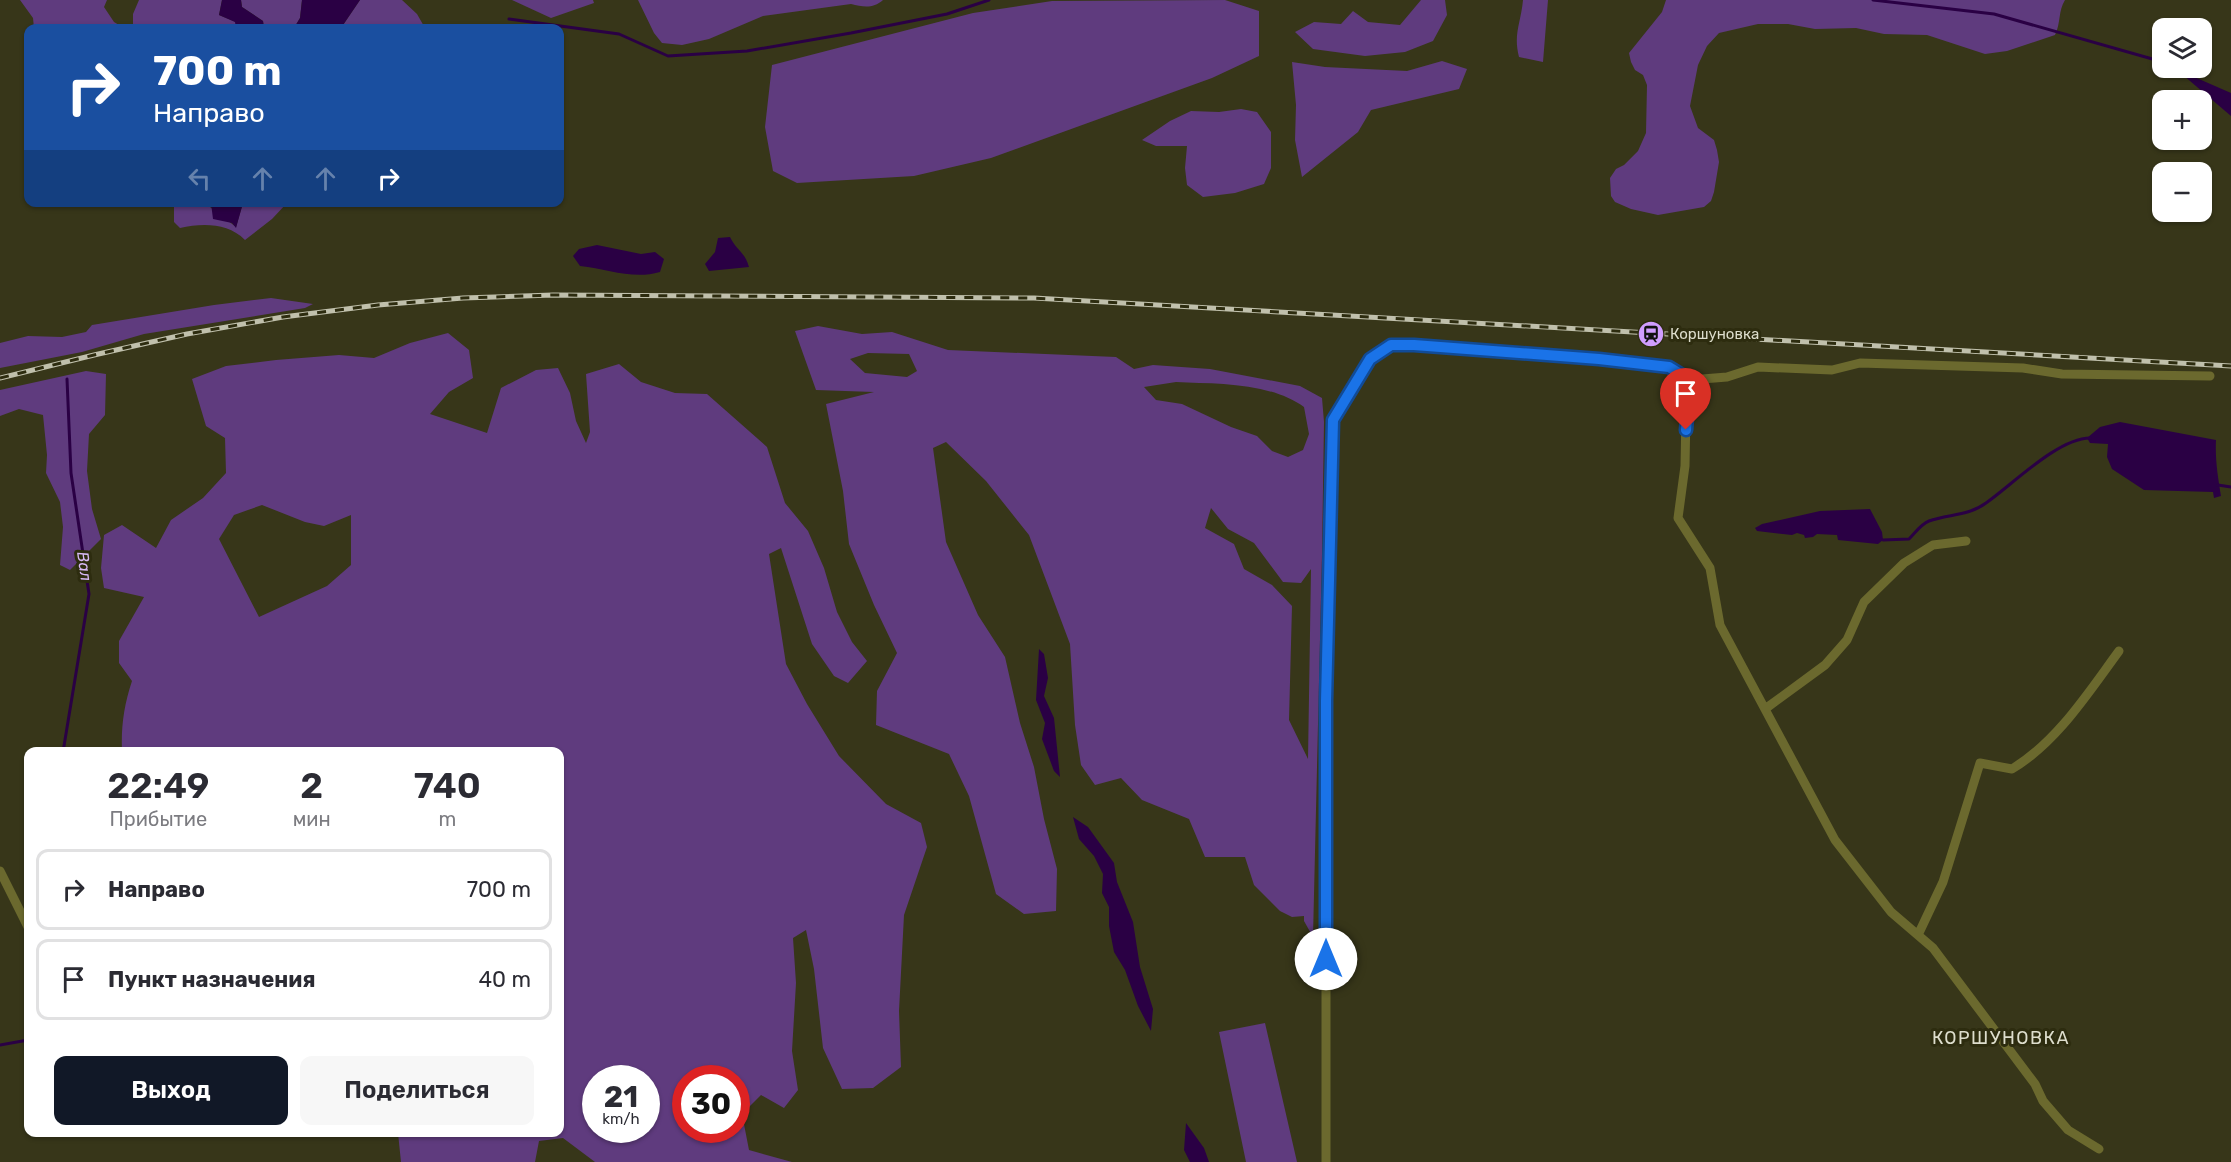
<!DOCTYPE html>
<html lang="ru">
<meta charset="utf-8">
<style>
:root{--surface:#fff;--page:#f7f7f7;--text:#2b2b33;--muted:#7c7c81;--line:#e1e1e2;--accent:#111827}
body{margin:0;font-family:Rubik,sans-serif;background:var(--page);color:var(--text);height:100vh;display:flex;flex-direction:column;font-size:22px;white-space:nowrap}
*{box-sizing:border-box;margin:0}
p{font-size:20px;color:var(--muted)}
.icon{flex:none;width:33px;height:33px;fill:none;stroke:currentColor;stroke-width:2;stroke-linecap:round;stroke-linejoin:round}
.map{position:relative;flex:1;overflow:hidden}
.details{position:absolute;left:24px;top:747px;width:540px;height:390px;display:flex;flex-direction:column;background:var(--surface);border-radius:12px;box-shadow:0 2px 4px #0004}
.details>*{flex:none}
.guide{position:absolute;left:24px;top:24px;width:540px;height:183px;border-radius:12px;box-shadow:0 2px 4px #0004;background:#1a4fa0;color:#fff;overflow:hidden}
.controls{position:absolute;left:2152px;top:18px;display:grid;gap:12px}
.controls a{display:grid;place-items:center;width:60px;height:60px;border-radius:12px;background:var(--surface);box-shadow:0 2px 4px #0004;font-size:30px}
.speed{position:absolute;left:582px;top:1065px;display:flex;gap:12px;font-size:30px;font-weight:700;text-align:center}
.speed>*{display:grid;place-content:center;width:78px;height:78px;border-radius:50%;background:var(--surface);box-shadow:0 2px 4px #0004;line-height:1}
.speed small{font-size:15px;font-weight:400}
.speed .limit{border:9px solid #d22;background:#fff;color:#111}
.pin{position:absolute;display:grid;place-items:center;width:51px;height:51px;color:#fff;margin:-62px -26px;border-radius:50% 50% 50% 0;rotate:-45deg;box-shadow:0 0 6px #0007}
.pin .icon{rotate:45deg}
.me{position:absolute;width:66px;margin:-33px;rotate:0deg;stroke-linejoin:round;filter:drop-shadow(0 0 4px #0008)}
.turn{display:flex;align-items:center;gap:21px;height:126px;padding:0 30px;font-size:27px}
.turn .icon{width:78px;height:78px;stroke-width:2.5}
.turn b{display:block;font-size:42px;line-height:51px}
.lanes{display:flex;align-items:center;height:57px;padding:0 30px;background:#0003;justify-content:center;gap:30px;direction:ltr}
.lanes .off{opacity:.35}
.eta{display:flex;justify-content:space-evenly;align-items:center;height:102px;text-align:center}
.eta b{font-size:36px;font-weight:600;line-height:42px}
.primary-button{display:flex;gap:12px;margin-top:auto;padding:12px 30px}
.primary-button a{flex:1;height:69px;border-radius:12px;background:var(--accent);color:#fff;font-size:24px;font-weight:600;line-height:69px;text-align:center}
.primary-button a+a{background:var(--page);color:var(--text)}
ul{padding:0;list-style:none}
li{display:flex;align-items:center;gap:18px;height:81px;margin:0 12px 9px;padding:0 18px;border:3px solid var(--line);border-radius:12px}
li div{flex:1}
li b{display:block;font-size:22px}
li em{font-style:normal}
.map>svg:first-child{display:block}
.green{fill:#5f3b7e;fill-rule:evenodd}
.water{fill:#2a0044}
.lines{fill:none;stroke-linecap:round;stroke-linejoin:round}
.stream{stroke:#2a0044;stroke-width:3}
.minor{stroke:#6b692e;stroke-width:9}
.rail-casing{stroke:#c0c0ac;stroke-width:5}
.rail{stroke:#2d2c0f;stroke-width:3;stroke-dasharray:9;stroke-linecap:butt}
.route-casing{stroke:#114b97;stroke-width:15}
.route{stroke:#1a73e8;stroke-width:10}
.labels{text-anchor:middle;stroke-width:6;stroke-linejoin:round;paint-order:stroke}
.poi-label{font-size:15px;fill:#ddc;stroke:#2d2c0f;text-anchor:start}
.water-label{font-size:16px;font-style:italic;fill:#d7b9f5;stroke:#2d2c0f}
.quarter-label{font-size:18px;letter-spacing:1.5px;fill:#ddc;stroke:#2d2c0f}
</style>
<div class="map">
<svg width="2231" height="1162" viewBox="0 0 2231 1162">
<rect width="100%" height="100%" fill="#373619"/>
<path class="green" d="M20 0H107L104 7 114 22 124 28H34L33 18Z
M139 0H222L219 15 236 22V28H133V14Z
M241 0H302L300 18 294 28H264L263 21 242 7Z
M360 0H402L417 14 425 28H407L401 24 399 28H341Z
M512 0H593L594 3 551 18Z
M638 0H883C873 9 863 7 851 4L763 16 709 39 682 45 662 43 654 33Z
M1225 0 1259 11V56L1212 78 991 158 914 176 797 183 773 171 765 127 772 65 973 13 1052 1Z
M1421 0H1445L1447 15 1433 41 1405 52 1365 56 1313 49 1295 32 1314 22 1341 24 1353 11 1368 22 1400 25Z
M1523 0H1548L1543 62 1519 57C1513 34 1521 23 1523 0Z
M1666 0H2065C2058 11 2061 23 2055 35L2007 51 1985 54 1927 35 1884 34 1856 28 1815 29 1788 24H1758L1719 33 1707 46 1698 65 1690 106 1698 128 1714 140 1717 150 1719 162 1714 192 1711 201 1704 207 1658 215 1631 209 1615 202 1611 196 1610 178 1616 169 1624 165 1638 151 1646 133 1647 85 1643 75 1635 70 1631 62 1629 53 1662 12Z
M1442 61 1467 69 1459 89 1371 110 1358 132 1302 177 1295 140 1296 105 1292 62 1325 67 1407 71Z
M1241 109 1257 112 1271 132V168L1264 184 1235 193 1203 197 1187 185 1185 168 1187 146H1156L1142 140 1170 121 1191 111 1219 112Z
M174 203H211L210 207 236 227 243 203H287L272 219 245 240C228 223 203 223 180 228L174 222Z
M271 298 313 304 305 308 144 334 82 352 0 368V343L28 336 62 337 86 332 92 325 214 305Z
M818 326 862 334 892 332 948 350 1116 357 1134 369 1153 365 1210 369 1300 386 1322 398 1324 422 1322 555 1313 937 1304 921V916L1292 917 1280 911 1254 885 1245 857H1205L1189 819 1142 800 1121 778 1095 785 1081 765 1075 725 1070 644 1029 535 986 481 946 442 933 448 946 542 978 615 1005 657 1020 723 1034 767 1044 819 1057 869 1056 911 1024 914 996 894 969 796 949 754 876 725 877 691 897 653 874 605 849 544 843 491 826 404 874 392 816 390 795 331ZM868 353 909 354 917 371 907 377 865 373 850 359ZM1176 382C1217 384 1269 382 1304 407L1309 434 1303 450 1288 457 1272 451 1257 436 1231 427 1182 404 1156 400 1144 387ZM1211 508 1228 529 1254 543 1283 582 1301 583 1311 569 1308 759 1289 720 1292 606 1272 585 1244 569 1234 544 1205 528Z
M448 333 469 350 473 378 449 392 430 414 487 433 501 388 536 370 558 368 570 393 576 421 586 443 590 432 586 374 619 364 641 382 675 393 707 394 767 447 785 503 808 531 824 568 837 612 852 642 867 661 848 683 834 676 812 644 781 548 769 554 786 664 807 704 839 756 886 804 921 823 927 847 904 915 899 1011 901 1067 873 1088 842 1089 823 1048 814 969 806 930 793 938 796 983 792 1051 798 1090 784 1108 761 1095 742 1114 749 1150 792 1162H595L563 1138 539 1141 535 1162H401L398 1133 560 1132V752H195L194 749 188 752 122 751C121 726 124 705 132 681L119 663V641L144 597 104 588 101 568 104 535 122 525 156 548 171 520 203 498 226 473 225 438 206 426 192 379 226 366 276 360 339 355 374 358 410 343ZM262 505 305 522 324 526 351 515V565L327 586 259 617 219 539 234 515ZM596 1078H646V1130H596ZM686 1078H736V1130H686Z
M86 371 106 374 105 415 89 434 87 471 92 509 101 539 70 570 60 565 63 527 60 502 46 473 47 455 43 415 19 409 0 416V390Z
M1265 1023 1297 1162H1246L1219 1032Z"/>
<path class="water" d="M222 0H241L242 7 263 21 264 28H236L235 22 219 15Z
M302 0H360L341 28H294L300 18Z
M2176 69 2231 93V116Z
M211 203H243L236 228 232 223 213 219Z
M730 237C736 250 745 252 749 267L709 271 705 264 715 252 718 238Z
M597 245 641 254 655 252 664 259 660 272C633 280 608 269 580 266L573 256 579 249Z
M2120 422 2216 440C2215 460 2218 477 2221 496L2214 498 2213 492 2144 490 2112 469 2107 457 2108 444 2090 443 2087 438 2100 427Z
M1870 509 1882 532 1883 540 1878 544 1838 540 1837 535 1817 534 1813 537 1805 538 1804 535 1797 533 1792 535 1757 531 1755 528 1762 524 1820 511Z
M1039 649 1044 654 1048 678 1044 696 1054 718 1060 777 1054 771 1042 739 1045 723 1036 700Z
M1073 817 1088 827 1114 863 1117 882 1133 922 1140 967 1153 1009 1151 1031 1138 1006 1125 970 1114 952 1109 926V907L1102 893 1103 874 1094 856 1079 839Z
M1186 1123 1204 1148 1209 1162H1190L1184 1150Z"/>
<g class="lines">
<path class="stream" d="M1873 0 1994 14 2163 62
M509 19 619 34 668 56 747 51 851 33 947 14 989 0
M2173 68 2176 69
M2218 485 2231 487
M1883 540 1909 539C1915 533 1921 524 1929 521 1948 514 1969 516 1986 503 2012 485 2058 438 2090 438
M63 752 89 594 71 473 67 379
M0 1045 28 1040"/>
<path class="minor" d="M1690 380 1686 413 1685 466 1678 518 1710 568 1720 625 1835 840 1891 912 1933 948 2035 1084 2043 1101 2068 1130 2099 1149
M1765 709 1825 665 1847 640 1864 602 1904 563 1933 545 1966 541
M0 871 28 927
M1918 935 1943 882 1980 763 2012 769C2057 742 2088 693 2119 651
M1326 1162V701L1333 420 1370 359 1391 345H1414L1599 359 1669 367 1690 380 1727 377 1758 367 1832 370 1860 363 2023 368 2062 374 2210 376"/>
<defs>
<path id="rail" d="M0 378 94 355 187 334 283 317 378 305 463 298 553 295 1034 298 2231 366"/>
</defs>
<use href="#rail" class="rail-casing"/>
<use href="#rail" class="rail"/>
</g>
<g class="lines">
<defs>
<path id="route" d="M1326 959V701L1333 420 1370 359 1391 345H1414L1599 359 1669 367 1690 380 1686 430"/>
</defs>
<use href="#route" class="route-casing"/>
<use href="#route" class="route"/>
</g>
<defs>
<symbol id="station-disc" viewBox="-11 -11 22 22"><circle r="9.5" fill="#d09dff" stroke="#2d2c0f"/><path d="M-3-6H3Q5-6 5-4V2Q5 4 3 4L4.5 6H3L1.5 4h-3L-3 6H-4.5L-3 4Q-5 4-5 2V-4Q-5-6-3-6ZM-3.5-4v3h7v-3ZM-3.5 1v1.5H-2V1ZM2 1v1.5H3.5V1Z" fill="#111"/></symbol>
</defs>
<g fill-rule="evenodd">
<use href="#station-disc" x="1636" y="319" width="30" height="30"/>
</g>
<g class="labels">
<g class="poi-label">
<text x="1670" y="339">Коршуновка</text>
</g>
<g class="water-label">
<text transform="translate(85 566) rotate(82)" y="6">Вал</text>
</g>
<g class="quarter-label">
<text x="2001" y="1044">КОРШУНОВКА</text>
</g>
</g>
</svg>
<div class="controls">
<a><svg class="icon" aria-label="layers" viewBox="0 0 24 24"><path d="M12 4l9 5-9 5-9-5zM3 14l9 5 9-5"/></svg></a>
<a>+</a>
<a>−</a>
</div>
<div class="speed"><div>21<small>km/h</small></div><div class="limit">30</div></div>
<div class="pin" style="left:1686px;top:430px;background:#d93025"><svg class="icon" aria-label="arrive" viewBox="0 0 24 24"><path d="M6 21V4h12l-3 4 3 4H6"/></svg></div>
<svg class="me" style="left:1326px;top:959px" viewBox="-20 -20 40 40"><circle r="19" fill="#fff"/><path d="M0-13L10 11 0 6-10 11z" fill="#1a73e8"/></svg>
<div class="guide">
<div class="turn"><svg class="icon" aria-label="right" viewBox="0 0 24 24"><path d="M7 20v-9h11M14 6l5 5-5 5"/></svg><div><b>700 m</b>Направо</div></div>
<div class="lanes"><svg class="icon off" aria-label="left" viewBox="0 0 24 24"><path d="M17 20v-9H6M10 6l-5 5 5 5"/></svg><svg class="icon off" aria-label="ahead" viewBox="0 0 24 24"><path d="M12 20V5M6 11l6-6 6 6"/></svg><svg class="icon off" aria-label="ahead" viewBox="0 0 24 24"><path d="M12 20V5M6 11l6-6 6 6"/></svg><svg class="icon" aria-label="right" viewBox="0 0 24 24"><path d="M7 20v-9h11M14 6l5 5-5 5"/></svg></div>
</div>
<section class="details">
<div class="eta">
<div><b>22:49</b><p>Прибытие</p></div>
<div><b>2</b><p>мин</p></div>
<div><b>740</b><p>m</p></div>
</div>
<ul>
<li><svg class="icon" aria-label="right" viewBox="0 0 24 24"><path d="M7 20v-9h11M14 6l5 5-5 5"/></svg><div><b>Направо</b></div><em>700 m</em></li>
<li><svg class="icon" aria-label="arrive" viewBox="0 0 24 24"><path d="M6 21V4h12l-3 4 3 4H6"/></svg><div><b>Пункт назначения</b></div><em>40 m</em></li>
</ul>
<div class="primary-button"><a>Выход</a><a>Поделиться</a></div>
</section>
</div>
